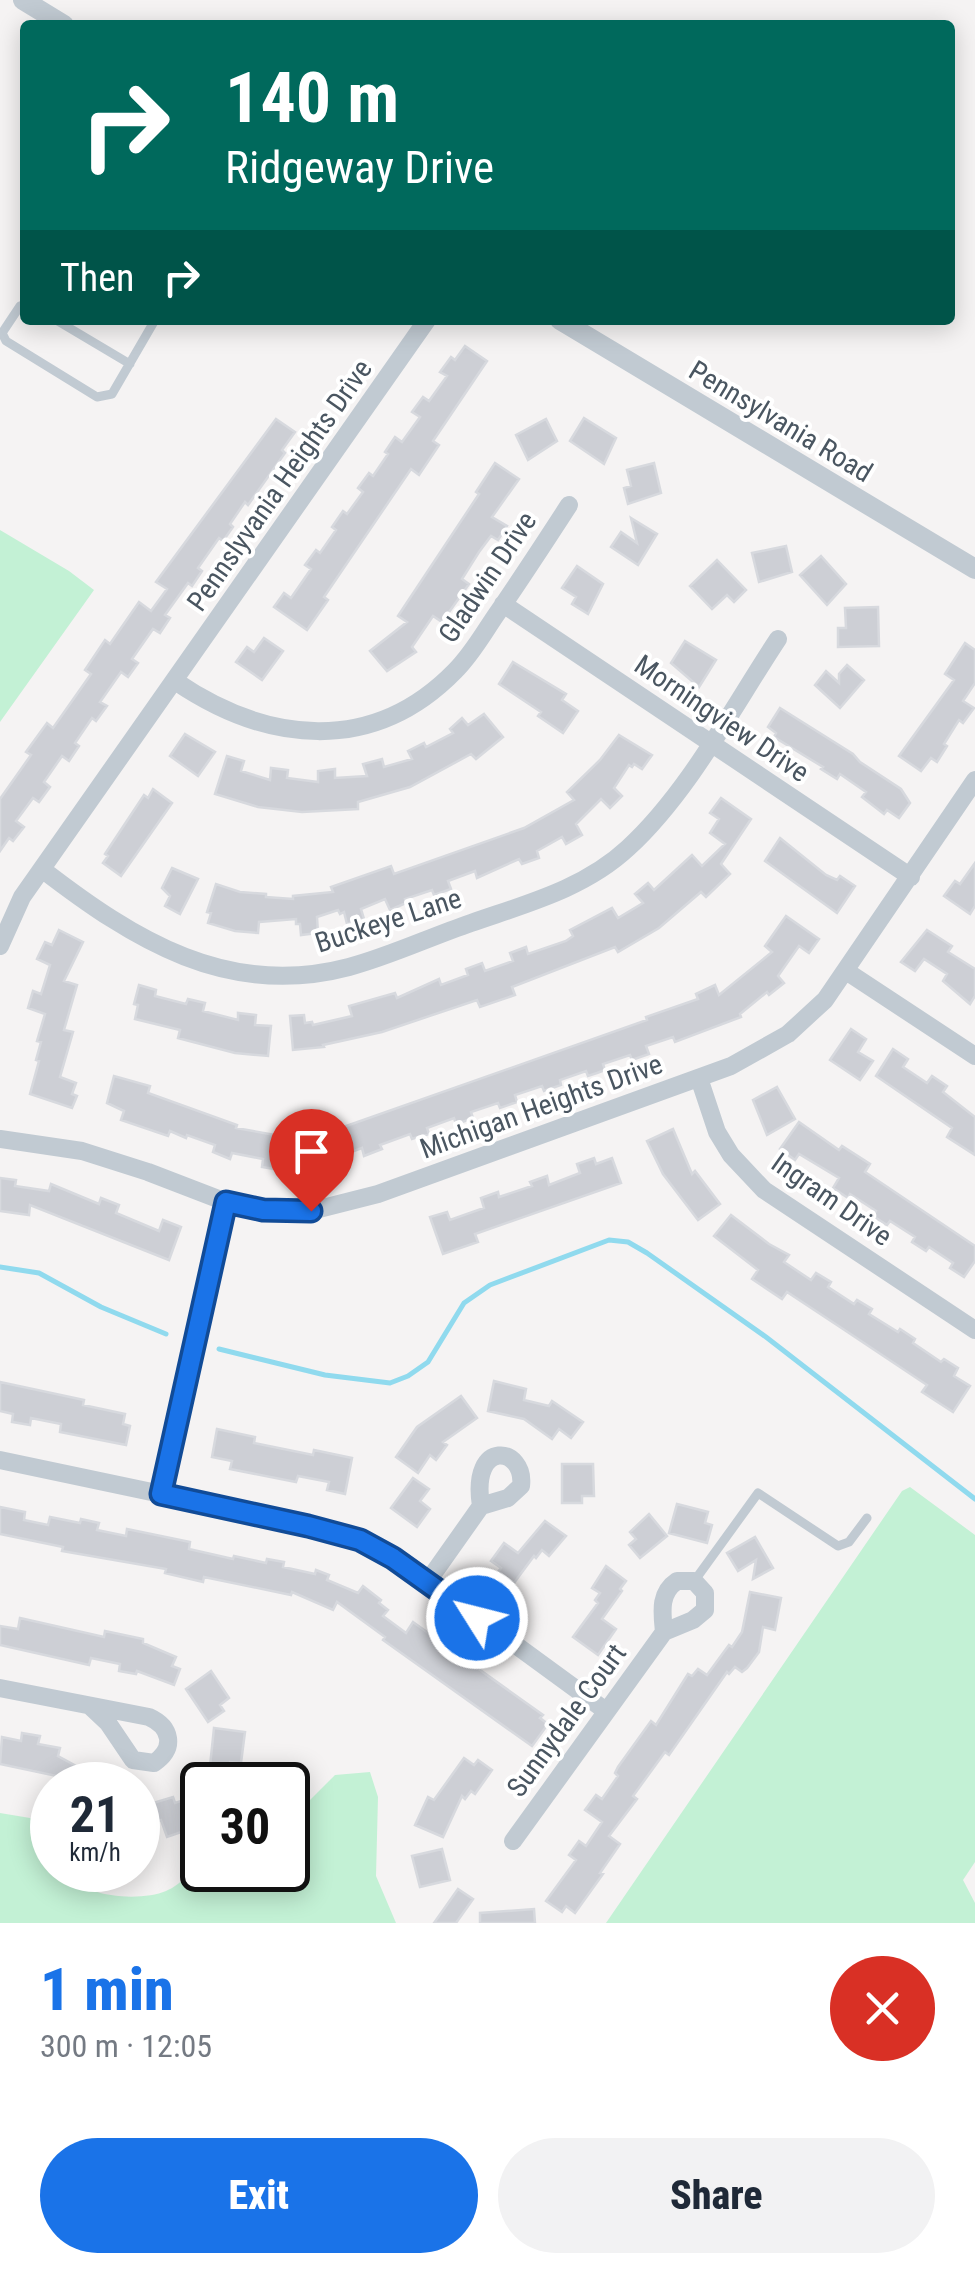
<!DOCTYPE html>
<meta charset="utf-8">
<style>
:root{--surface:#fff;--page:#f2f2f3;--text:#1f2937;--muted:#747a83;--accent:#1a73e8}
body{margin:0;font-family:"Roboto Condensed",sans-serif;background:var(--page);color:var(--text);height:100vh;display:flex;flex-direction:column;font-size:38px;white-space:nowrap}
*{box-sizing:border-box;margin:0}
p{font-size:32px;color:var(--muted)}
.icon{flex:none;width:55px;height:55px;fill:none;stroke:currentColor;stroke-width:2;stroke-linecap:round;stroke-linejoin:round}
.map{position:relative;height:1923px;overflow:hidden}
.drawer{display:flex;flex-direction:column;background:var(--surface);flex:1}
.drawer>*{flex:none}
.banner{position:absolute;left:20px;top:20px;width:935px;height:305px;border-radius:10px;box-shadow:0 5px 25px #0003;background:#00695c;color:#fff;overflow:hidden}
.speed{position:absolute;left:30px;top:1762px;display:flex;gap:20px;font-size:50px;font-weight:700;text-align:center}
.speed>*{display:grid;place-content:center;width:130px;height:130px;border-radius:50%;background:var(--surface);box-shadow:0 5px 25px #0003;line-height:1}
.speed small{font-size:25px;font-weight:400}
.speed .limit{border:5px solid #111;border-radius:15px;background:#fff;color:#111}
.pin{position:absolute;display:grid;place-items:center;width:85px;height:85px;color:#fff;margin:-102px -42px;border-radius:50% 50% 50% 0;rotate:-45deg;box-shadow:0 0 10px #0007}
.pin .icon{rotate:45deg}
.me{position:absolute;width:110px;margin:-55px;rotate:306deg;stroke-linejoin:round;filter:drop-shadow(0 0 8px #0008)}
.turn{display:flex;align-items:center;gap:35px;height:210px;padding:0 40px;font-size:45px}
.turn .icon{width:130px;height:130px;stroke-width:2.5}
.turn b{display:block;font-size:70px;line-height:85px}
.then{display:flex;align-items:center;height:95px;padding:0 40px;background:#0003;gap:20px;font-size:38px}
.round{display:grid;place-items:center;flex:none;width:105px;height:105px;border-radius:52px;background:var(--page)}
.overview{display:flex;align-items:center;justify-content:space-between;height:170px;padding:0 40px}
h1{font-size:60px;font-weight:800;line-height:75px;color:var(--accent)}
.button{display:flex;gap:20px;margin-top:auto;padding:20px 40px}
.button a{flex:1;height:115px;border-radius:60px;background:var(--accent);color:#fff;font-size:40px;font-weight:800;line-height:115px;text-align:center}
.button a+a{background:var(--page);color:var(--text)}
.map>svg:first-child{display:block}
.green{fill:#c3f1d5}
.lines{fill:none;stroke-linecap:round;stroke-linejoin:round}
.stream{stroke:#90daee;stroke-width:5}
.building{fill:#cdcfd5;stroke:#d7d9de;stroke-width:2.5}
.service{stroke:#c1cad2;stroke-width:9}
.minor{stroke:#c1cad2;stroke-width:18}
.tertiary{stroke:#c1cad2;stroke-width:20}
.route-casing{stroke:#114b97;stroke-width:25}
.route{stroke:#1a73e8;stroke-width:18}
.labels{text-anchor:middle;stroke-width:8;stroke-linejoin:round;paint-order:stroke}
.street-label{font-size:28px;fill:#4a5661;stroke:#fff}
</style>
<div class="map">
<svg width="975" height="1923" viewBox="0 0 975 1923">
<rect width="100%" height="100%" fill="#f5f3f3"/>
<path class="green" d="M0 530 69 571 94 590 0 722Z
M910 1487 975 1535V1862L963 1880 975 1903V1923H606L902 1491Z
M370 1772 378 1797 376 1876 396 1923H0V1813L30 1818 52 1839V1870H66C79 1898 140 1902 166 1891 183 1884 196 1867 202 1852V1870H288V1800L305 1805 335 1775Z"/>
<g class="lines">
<path class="stream" d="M0 1267 39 1273 101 1307 166 1334
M219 1349 325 1375 390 1383 408 1376 428 1362 464 1303 490 1285 609 1240 628 1242 647 1253 766 1337 975 1499"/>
</g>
<path class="building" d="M465 346 487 361 433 441 439 445 419 475 411 469 324 597 328 600 307 630 274 607 284 593 291 598 311 569 305 565 316 550 320 553 336 530 332 527 343 511 347 514 363 492 358 488 369 473 373 476 388 454 385 452 395 437 402 442 420 417 412 412 423 397 429 401 447 376 440 372 451 357 455 360Z
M584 418 616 438 604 464 570 441Z
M276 419 295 432 282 450 285 453 248 505 245 502 230 524 233 527 223 541 219 538 198 568 202 571 192 586 188 583 165 615 170 618 160 633 153 629 132 659 138 663 128 677 121 672 100 702 107 706 96 721 92 718 75 743 79 746 69 761 62 756 44 782 50 787 39 802 33 798 16 821 24 827 13 841 9 838 0 851V799L31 755 26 752 47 723 53 728 91 674 85 670 105 640 110 644 139 602 151 611 167 589 156 582Z
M546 419 557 441 528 460 516 435Z
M495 463 519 479 492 517 507 526 498 540 491 536 479 552 462 579 469 584 442 622 433 616 412 647 416 652 387 671 370 651 407 622 398 616 479 494 476 492Z
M654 463 661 493 628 504 624 488 631 486 627 470Z
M631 518 657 534 638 565 611 547 621 532 637 543Z
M786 546 792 572 759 582 752 553Z
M821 556 846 584 827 605 800 575Z
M717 560 746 590 734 602 727 595 712 609 690 586Z
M577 566 603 584 588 614 572 604 576 597 562 588Z
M878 607 879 646 838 647V628H846L845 608Z
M264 638 283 651 262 680 236 662 247 647 254 652Z
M685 641 716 660 699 687 671 663Z
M965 643 975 650V683L963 701 974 708 963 723 959 720 944 744 947 746 937 762 931 758 921 771 899 756 954 680 945 674Z
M513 662 566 694 562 700 578 711 563 733 538 716 541 712 499 684Z
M847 665 864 680 840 708 815 685 826 671 839 683V674Z
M780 708 853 754 860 762 901 789 910 803 899 818 887 810 884 814 862 797 866 792 840 774 837 779 821 769 823 767 774 737 776 733 768 727Z
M484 714 503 737 476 759 471 754 410 787 358 802V809L302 812 258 807 215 794 227 756 244 761 241 771 270 780 271 768 288 770 287 778 318 782V771L335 769V778L367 776 363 764 382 759 384 767 412 759 408 751 424 743 426 747 453 733 450 729 462 718 468 725Z
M185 734 215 752 198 776 170 756Z
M619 735 652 755 642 769 634 764 632 767 629 765 614 788 622 796 610 808 601 799 576 824 582 835 566 844 562 837 537 851 539 858 522 864 519 859 477 878 475 871 448 881 451 889 434 895 432 890 405 899 406 903 390 910 385 899 361 909 364 919 347 924 344 912 340 914 338 910 317 917 318 933 301 935 300 924H296V919L259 922 258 933 235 931 208 923 211 913 207 912 216 884 240 892 266 894V897L293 899V896L333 892 331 887 391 866 394 874 524 828 574 800 567 792 600 760Z
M153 789 172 803 121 876 103 863 108 856 105 854 144 795 148 798Z
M721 798 751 819 721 864 730 874 706 897 701 892 659 928 618 952 615 947 512 987 515 995 480 1007 477 1000 382 1032 323 1045 324 1047 293 1050 290 1016 304 1015 305 1023 312 1022 313 1025 352 1016 349 1006 395 993 397 998 439 979 441 985 468 975 466 969 482 963 485 971 513 961 510 953 526 947 528 954 566 941 573 936 570 930 612 908 618 918 643 903 635 894 648 883 654 890 692 855 702 866 725 844 710 833 719 819 710 813Z
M780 838 826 875 837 880 840 876 855 886 837 913 765 861Z
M975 863V906L970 914 944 896 955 881 960 884Z
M172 868 198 879 180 914 165 906 170 896 162 888Z
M786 916 819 939 809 953 799 946 778 976 784 983 769 995 767 992 740 1014 741 1017 675 1042 673 1037 646 1046 649 1054 632 1060 630 1055 603 1064 605 1070 597 1073 588 1076 586 1071 560 1080 561 1085 544 1091 542 1086 515 1095 517 1102 500 1108 498 1103 471 1112 473 1118 465 1121 456 1124 454 1118 427 1128 429 1134 421 1136 412 1139 410 1134 380 1145 382 1149 364 1156 362 1148 332 1159V1165L315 1168 313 1160 281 1164 280 1170 262 1167 263 1159 232 1153 230 1159 213 1152 215 1145 187 1135 186 1138 170 1131 168 1136 121 1120 124 1111 107 1103 114 1076 150 1086 148 1093 237 1125 236 1128 286 1137 332 1131 647 1020 646 1017 698 999 696 994 715 985 719 995 772 952 765 946Z
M59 930 83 942 64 981 77 985 64 1030 73 1032 60 1077 76 1083 72 1094 77 1096 72 1108 30 1094 39 1061 36 1060 41 1042 37 1041 45 1014 28 1008 33 991 41 994 50 965 37 959 45 942 52 945Z
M927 930 952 946 948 952 975 969V996L970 1004 943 981 947 974 924 959 915 971 901 962Z
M139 985 156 990 155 996 186 1004 188 999 205 1003 203 1011 238 1020V1013L256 1015 255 1025 271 1026 268 1056 235 1053 178 1038 180 1030 135 1019 138 1005 134 1004Z
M851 1029 866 1039 858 1052 873 1061 860 1080 830 1060Z
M893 1049 908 1059 903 1067 927 1083 932 1076 947 1086 943 1092 975 1117V1155L947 1137 952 1128 876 1076Z
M777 1087 795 1119 767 1135 753 1100Z
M799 1122 839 1150 842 1146 870 1164 865 1172 975 1246V1261L964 1277 950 1268 953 1263 929 1247 926 1251 912 1242 915 1237 890 1221 887 1225 873 1216 876 1211 850 1194 848 1198 833 1188 839 1178 799 1154 795 1160 780 1149Z
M673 1129 692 1174 695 1171 720 1204 698 1220 663 1174 647 1141Z
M594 1158 596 1164 612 1158 621 1183 475 1234 478 1242 443 1254 430 1217 447 1212 450 1220 484 1208 481 1198 498 1192 499 1197 532 1186 530 1182 547 1176 549 1185 580 1173 577 1164Z
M0 1178 16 1180 15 1186 49 1191 51 1184 99 1204 101 1198 119 1205 116 1213 159 1231 163 1220 181 1227 169 1260 30 1205 29 1215 0 1211Z
M731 1215 769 1244 789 1255 784 1262 811 1280 816 1273 831 1282 828 1287 854 1304 857 1300 872 1309 869 1314 898 1332 900 1329 915 1339 913 1343 941 1362 944 1359 958 1368 954 1376 970 1386 953 1412 922 1392 927 1385 843 1329 787 1292 782 1299 752 1279 758 1270 714 1236Z
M494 1381 526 1389 524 1400 549 1406 552 1401 583 1422 571 1438 559 1429 552 1439 524 1419 488 1411Z
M0 1382 84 1400 83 1405 125 1414 123 1424 130 1426 126 1445 60 1432 61 1424 31 1418 30 1425 12 1422 13 1414 0 1411Z
M461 1396 477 1418 443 1442 447 1445 436 1460 430 1455 418 1473 396 1457 417 1427Z
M217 1429 255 1437 254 1443 313 1455 314 1450 352 1458 345 1494 327 1490 329 1482 298 1476 296 1482 230 1469 232 1461 212 1457Z
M562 1464H593L594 1496H582V1503H562Z
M413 1478 429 1489 420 1501 430 1509 417 1527 391 1508Z
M677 1504 708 1512 705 1523 712 1525 707 1543 669 1533Z
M0 1507 25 1512 24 1520 48 1525 50 1517 80 1523 81 1519 99 1523 97 1530 126 1536 127 1529 190 1542 189 1549 233 1559 234 1556 266 1563 267 1559 284 1562 283 1567 315 1574 316 1570 329 1575 327 1580 358 1593 363 1586 381 1600 379 1603 388 1610 383 1616 406 1633 413 1622 543 1715 540 1718 548 1724 532 1746 383 1640 385 1637 337 1602 333 1610 292 1592 291 1595 204 1577 203 1582 165 1573 166 1569 62 1551 63 1547 0 1534Z
M649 1514 667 1536 640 1558 629 1545 636 1539 630 1532Z
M545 1521 566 1536 549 1556 542 1550 536 1558 534 1556 508 1591 492 1580 501 1568 491 1561 504 1543 518 1553Z
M755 1537 773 1568 753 1579 756 1560 738 1571 727 1553Z
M606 1566 626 1581 620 1589 622 1591 602 1619 616 1629 598 1655 573 1637 598 1603 595 1600 600 1593 592 1588Z
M750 1592 781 1598 775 1630 763 1627 759 1652 747 1668 742 1672 735 1667 729 1674 727 1672 669 1755 665 1752 633 1796 637 1799 609 1836 620 1844 600 1873 603 1874 575 1913 566 1906 562 1912 546 1901 576 1860 569 1855 579 1841 586 1846 602 1822 585 1810 596 1795 602 1799 618 1776 615 1773 618 1767 651 1721 656 1725 688 1674 692 1676 698 1669 707 1675 729 1645 732 1647 742 1632Z
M20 1618 104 1637 105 1631 143 1639V1643L176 1657 172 1666 180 1669 174 1685 137 1671 136 1674 119 1671 120 1664 91 1658 89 1665 0 1645V1626L18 1629Z
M211 1671 229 1698 220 1705 224 1711 208 1722 186 1689Z
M214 1728 245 1732 241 1763 230 1762 229 1768 210 1766Z
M22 1733 40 1736 38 1744 60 1748 58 1756 89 1773 88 1776 104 1785H67L71 1779 0 1764 2 1737 21 1741Z
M464 1758 474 1765 478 1760 492 1770 475 1794 471 1791 465 1799 462 1796 443 1837 415 1825 428 1797 434 1800Z
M173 1797 175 1803 187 1799 196 1827 167 1837 161 1820 138 1827V1802L150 1804Z
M442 1849 450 1880 420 1887 412 1856Z
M458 1889 473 1899 456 1923H434Z
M534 1909 535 1923H480V1913Z"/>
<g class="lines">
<path class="service" d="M25 305 20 306 2 333 6 341 97 397 112 394 155 320
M56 320 130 364
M695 1580 758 1493 838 1546 849 1542 867 1518"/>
<path class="minor" d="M503 604 911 877
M175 681C266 743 372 756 455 671 472 654 483 634 496 615 521 579 545 542 569 505
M42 869C134 940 228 999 349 967 390 956 430 937 471 923 525 904 584 889 628 848 688 793 733 707 778 639
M0 946 22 897 427 320
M846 971 975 1056
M699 1078 717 1132 731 1155 764 1190 975 1330
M0 1139 82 1151 148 1172 226 1202 263 1210 311 1211 378 1194 731 1066 788 1034 825 1000 975 780
M0 1460 308 1525 360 1541 383 1552 428 1581 606 1711
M161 1494 226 1202
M428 1581 481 1506 508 1498 521 1486C526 1447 470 1437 481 1506
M0 1688 149 1717C171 1727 176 1748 154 1763L133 1760 108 1723 91 1707
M513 1841 664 1632 693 1620 705 1610V1593L694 1581H677C659 1593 662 1612 664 1632"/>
<path class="tertiary" d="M23 0 64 25
M560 320 975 569"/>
</g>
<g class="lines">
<defs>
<path id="route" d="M311 1211 263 1210 226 1202 161 1494 308 1526 360 1540 393 1558 477 1618"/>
</defs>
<use href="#route" class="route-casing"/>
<use href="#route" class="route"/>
</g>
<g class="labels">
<g class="street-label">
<text transform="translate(781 421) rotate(31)" y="10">Pennsylvania Road</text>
<text transform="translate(279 485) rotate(-55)" y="10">Pennslyvania Heights Drive</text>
<text transform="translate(487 577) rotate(-56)" y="10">Gladwin Drive</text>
<text transform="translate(722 718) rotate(34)" y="10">Morningview Drive</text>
<text transform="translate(388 920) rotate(-18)" y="10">Buckeye Lane</text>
<text transform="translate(541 1106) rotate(-20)" y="10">Michigan Heights Drive</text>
<text transform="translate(832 1199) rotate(35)" y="10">Ingram Drive</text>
<text transform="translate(566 1720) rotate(-54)" y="10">Sunnydale Court</text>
</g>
</g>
</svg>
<div class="speed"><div>21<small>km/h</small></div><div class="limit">30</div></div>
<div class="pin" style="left:311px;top:1211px;background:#d93025"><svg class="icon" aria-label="arrive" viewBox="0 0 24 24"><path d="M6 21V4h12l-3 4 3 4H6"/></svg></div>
<svg class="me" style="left:477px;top:1618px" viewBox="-20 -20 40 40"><circle r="17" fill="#1a73e8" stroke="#fff" stroke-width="3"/><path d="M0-11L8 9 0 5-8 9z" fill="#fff"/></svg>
<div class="banner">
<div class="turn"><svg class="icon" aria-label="right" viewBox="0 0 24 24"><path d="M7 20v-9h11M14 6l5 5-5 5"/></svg><div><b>140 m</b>Ridgeway Drive</div></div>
<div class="then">Then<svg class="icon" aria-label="right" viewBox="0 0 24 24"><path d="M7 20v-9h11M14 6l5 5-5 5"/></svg></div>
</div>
</div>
<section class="drawer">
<div class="overview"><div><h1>1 min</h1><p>300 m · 12:05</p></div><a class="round" style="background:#d93025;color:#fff"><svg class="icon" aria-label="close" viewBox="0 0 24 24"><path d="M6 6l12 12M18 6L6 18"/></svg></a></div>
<div class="button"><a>Exit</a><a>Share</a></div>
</section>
